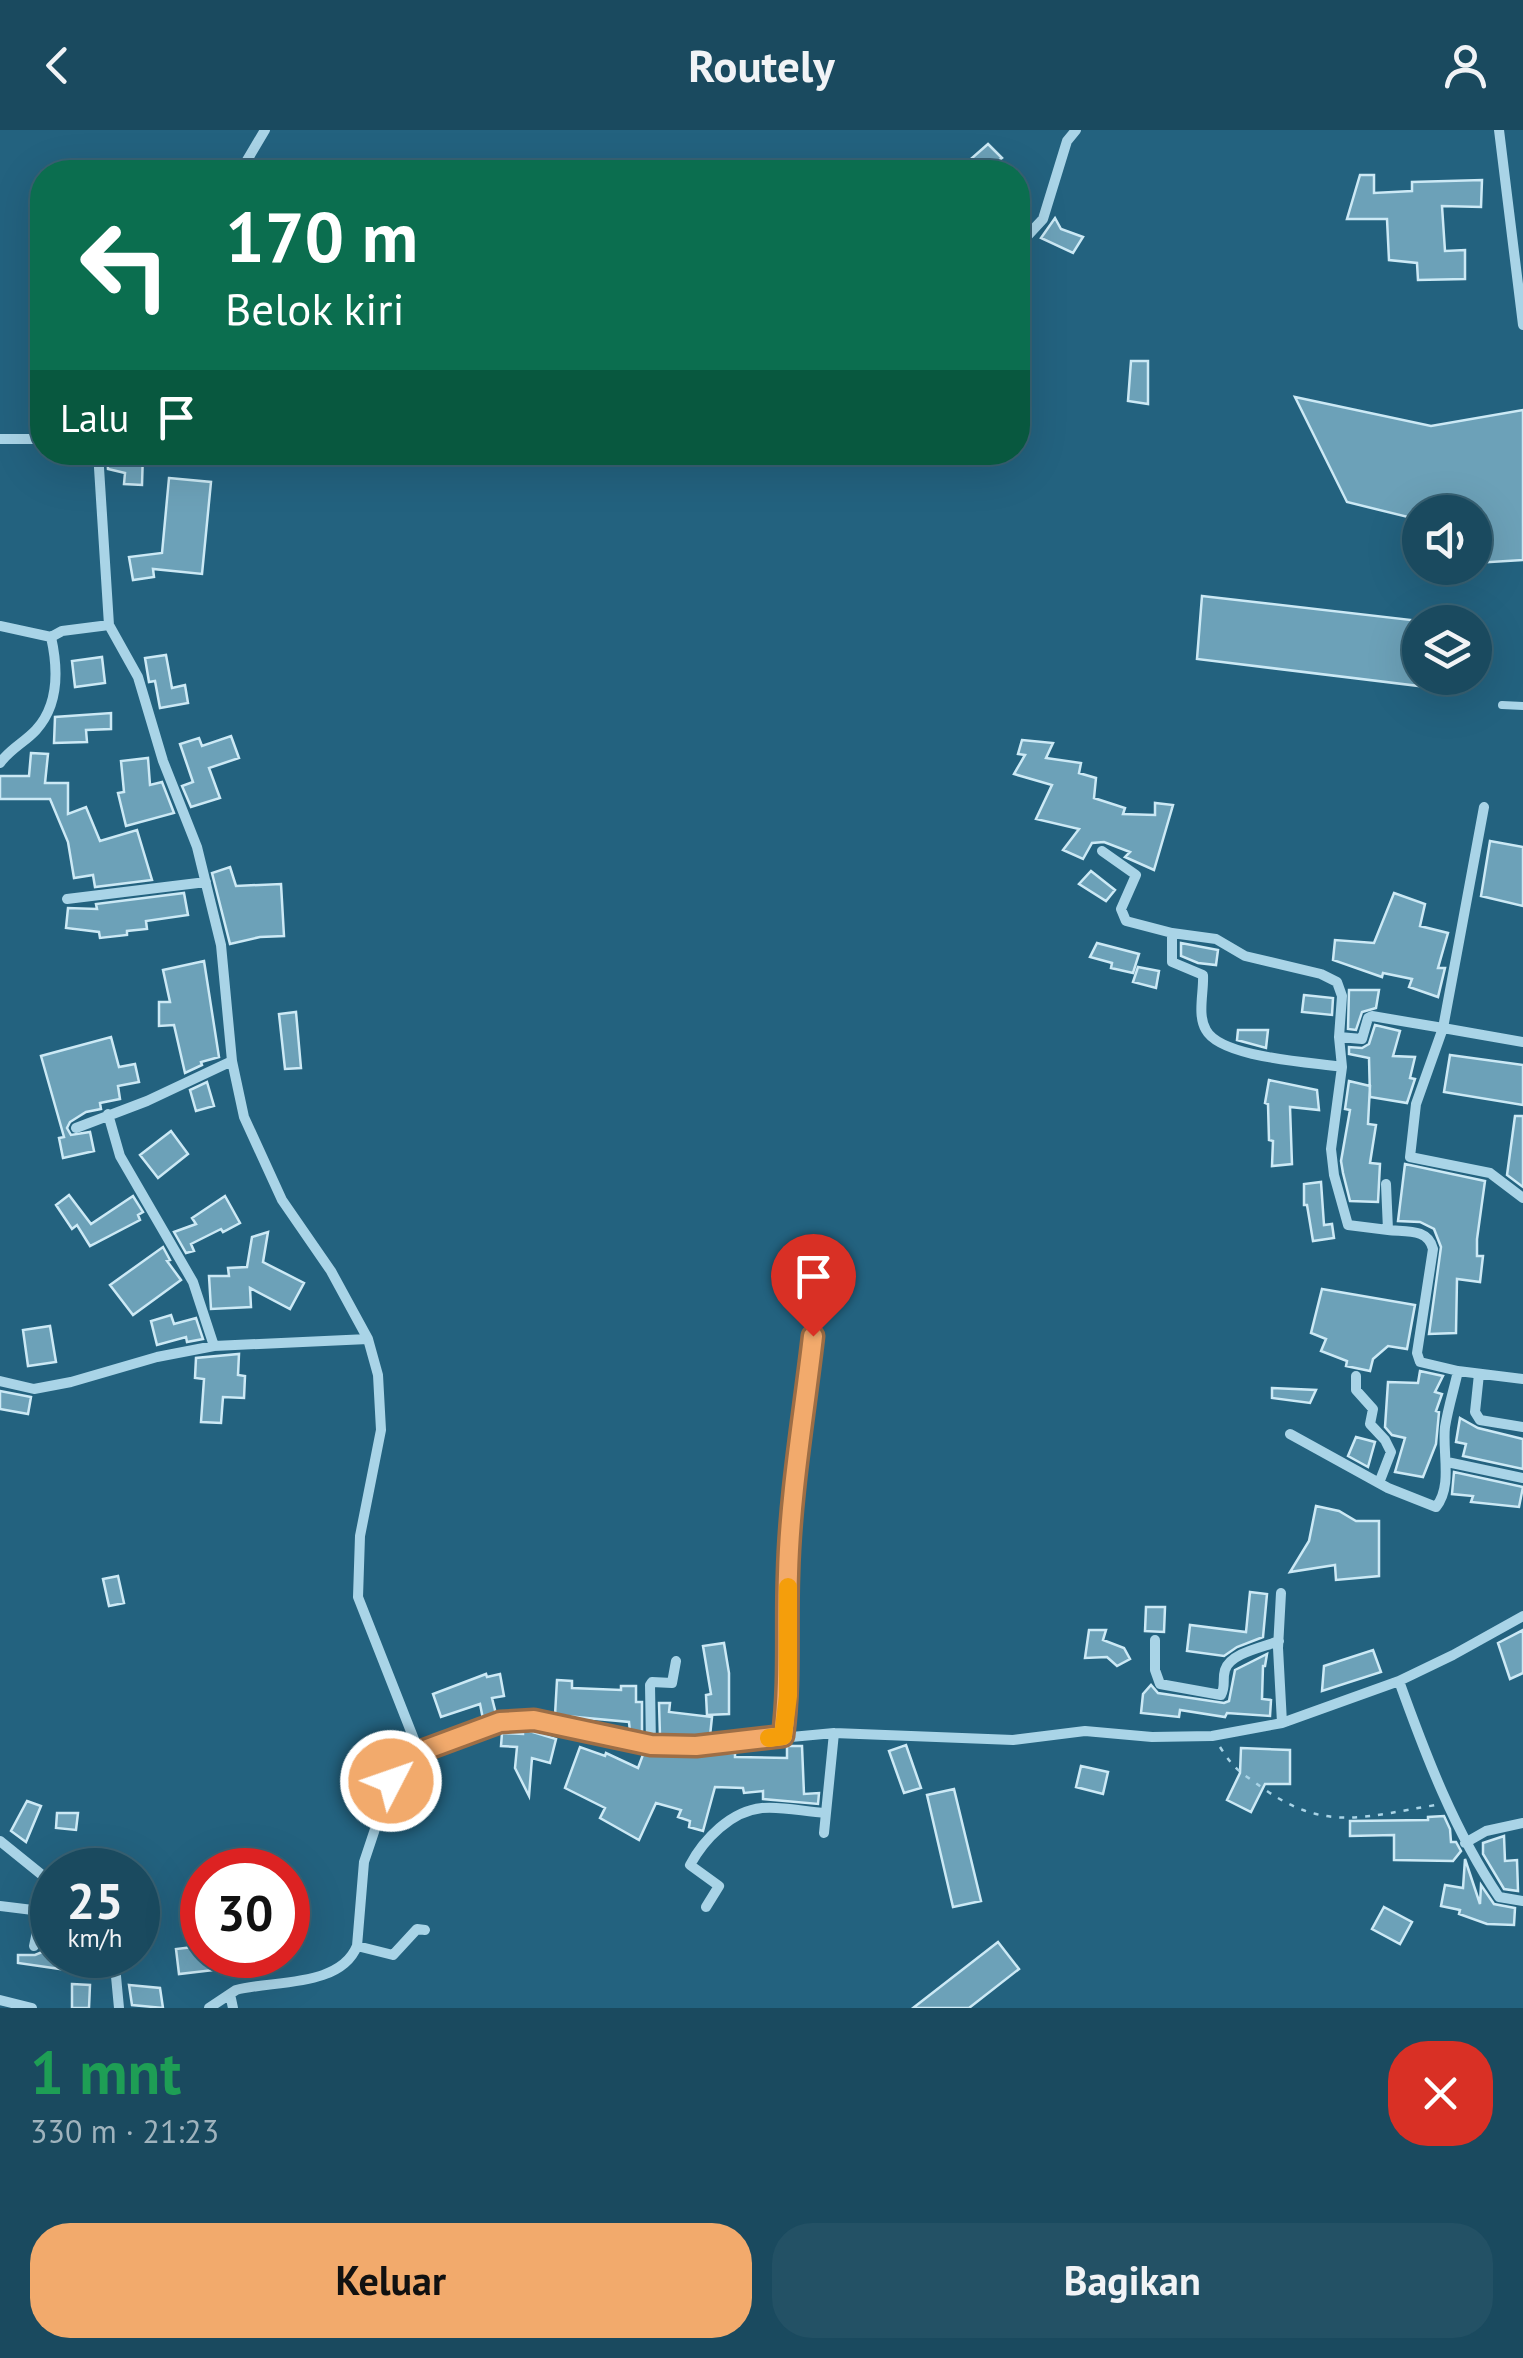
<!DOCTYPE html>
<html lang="id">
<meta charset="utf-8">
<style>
:root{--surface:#1a4a5f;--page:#235165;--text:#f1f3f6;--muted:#9fb3bd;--line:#386274;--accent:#f2aa6c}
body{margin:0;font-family:"PT Sans",sans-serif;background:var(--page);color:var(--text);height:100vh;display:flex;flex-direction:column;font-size:38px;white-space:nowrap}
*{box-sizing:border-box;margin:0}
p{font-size:32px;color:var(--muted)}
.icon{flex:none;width:55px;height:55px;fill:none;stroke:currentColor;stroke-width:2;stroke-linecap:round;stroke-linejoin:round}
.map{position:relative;height:1878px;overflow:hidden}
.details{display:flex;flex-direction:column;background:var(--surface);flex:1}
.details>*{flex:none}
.banner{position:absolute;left:30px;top:30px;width:1000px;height:305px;border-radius:40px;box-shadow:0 10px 40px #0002,0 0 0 2px var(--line);background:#0b6e4f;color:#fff;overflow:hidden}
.fabs{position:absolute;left:1402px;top:365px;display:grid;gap:20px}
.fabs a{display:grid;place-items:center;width:90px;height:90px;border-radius:50%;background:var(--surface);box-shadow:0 10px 40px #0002,0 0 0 2px var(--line);font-size:50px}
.speed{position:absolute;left:30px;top:1718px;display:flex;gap:20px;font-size:50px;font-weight:700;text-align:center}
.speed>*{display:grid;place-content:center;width:130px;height:130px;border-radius:50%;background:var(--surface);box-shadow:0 10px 40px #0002,0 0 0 2px var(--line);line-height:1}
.speed small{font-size:25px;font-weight:400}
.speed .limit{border:15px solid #d22;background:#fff;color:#111}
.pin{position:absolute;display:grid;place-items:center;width:85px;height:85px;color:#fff;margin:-102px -42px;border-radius:50% 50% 50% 0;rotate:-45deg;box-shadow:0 0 10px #0007}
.pin .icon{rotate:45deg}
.me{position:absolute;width:110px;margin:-55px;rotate:49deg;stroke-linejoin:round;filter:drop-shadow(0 0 8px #0008)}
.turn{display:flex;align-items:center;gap:35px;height:210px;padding:0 30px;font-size:45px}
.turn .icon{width:130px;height:130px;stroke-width:2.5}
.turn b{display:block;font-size:70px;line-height:85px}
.then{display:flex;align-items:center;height:95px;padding:0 30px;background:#0003;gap:20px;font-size:38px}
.round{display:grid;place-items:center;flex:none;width:105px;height:105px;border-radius:40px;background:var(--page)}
.overview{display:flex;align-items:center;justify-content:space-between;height:170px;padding:0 30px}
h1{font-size:60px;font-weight:800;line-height:75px;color:#1e9e55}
.primary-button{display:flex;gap:20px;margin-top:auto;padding:20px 30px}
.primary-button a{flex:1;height:115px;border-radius:40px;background:var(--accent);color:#111;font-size:40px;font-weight:800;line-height:115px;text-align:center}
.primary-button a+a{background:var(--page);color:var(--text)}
header{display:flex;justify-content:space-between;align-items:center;height:130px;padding:0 30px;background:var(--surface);font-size:45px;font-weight:800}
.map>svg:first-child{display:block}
.building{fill:#6ca1b8;stroke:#cce9f5;stroke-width:2.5}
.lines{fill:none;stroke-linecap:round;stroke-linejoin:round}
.path{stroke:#a9d4e7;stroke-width:2.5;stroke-dasharray:5 8;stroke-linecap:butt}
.lane{stroke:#a9d4e7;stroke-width:8}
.street{stroke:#a9d4e7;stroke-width:10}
.route-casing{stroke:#9d6e46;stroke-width:25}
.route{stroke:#f2aa6c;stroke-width:18}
.slow{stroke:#f59e0b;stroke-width:18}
</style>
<header><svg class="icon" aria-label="back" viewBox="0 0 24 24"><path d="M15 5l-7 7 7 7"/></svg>Routely<svg class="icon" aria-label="person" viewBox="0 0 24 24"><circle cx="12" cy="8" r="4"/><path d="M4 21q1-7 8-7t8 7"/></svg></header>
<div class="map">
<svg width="1523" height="1878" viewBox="0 0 1523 1878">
<rect width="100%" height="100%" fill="#23627f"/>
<path class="building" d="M988 14 1002 28 984 42H971L964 35Z
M1360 45H1374V63L1412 61V52L1482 50 1481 77 1442 76 1445 121 1465 120V149L1418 150 1417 133 1389 130 1387 89H1347Z
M1055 88 1061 99 1083 107 1073 123 1041 108Z
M1131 231H1148V274L1128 271Z
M1295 267 1431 296 1523 280V430L1475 433V382H1420V390L1347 372Z
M107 322H143L142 355 124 354 125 343 108 339Z
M169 348 211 352 202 444 153 439 154 447 133 450 129 427 162 423Z
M1202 466 1420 491V548H1460V561L1197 529Z
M166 525 172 558 185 555 188 573 160 578 155 551 149 552 145 528Z
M102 527 105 553 75 557 72 531Z
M111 583V599L86 600 87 612 54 613 55 587Z
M231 606 239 628 209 638 220 668 191 677 182 656 193 652 180 614 199 608 202 616Z
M1022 610 1053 613 1046 628 1081 633 1079 643 1096 648 1094 668 1125 678 1123 684 1155 685V673L1173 675 1154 740 1125 727 1130 722 1104 712 1092 713 1083 729 1063 720 1079 699 1036 689 1052 655 1014 644 1025 625 1018 624Z
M31 623 48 624 45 653H68V684L86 677 100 711 137 700 152 750 95 757 93 745 74 748 68 712 50 669H0V646H29Z
M148 628 150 655 162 652 174 683 126 696 118 663 124 662 121 631Z
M1490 711 1523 717V776L1481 766Z
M230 737 236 756 281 754 284 806 260 807 230 814 212 743Z
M1091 741 1115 760 1106 771 1079 754Z
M184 763 188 785 146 791 147 799 127 801V805L100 808 99 802 66 798 68 778 97 779 96 774Z
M1394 763 1425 774 1420 796 1448 803 1438 838H1445L1438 867 1409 857 1412 849 1383 843 1382 847 1333 830 1335 810 1374 813Z
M1097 813 1139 824 1133 843 1111 838 1112 833 1090 827Z
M1181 813 1218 820 1216 835 1198 833 1181 826Z
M204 831 219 927 201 932 202 935 185 943 174 895 159 896V872H170L163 840Z
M1138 837 1159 841 1156 858 1133 852Z
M1349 860H1379L1376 878 1362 882 1356 900 1348 899Z
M1304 865 1333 868 1332 885 1302 882Z
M296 882 301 938 285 939 279 884Z
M1375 895 1400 901 1393 926 1415 927 1410 948 1415 949 1407 973 1370 967 1369 928 1349 924V917L1362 918 1369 914Z
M1238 900H1268L1266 918 1237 910Z
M111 907 119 937 135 934 139 952 118 956 120 969 100 973 101 979 86 982 70 992 67 998 71 1005 90 1002 94 1021 63 1028 59 1008 64 1007 41 926Z
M1450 925 1523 935V975L1444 962Z
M1269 950 1317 960 1319 980 1290 977 1292 1034 1272 1036 1273 1011 1269 1010 1268 974 1265 973Z
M1349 951 1370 956 1368 994 1376 995 1370 1033 1380 1034 1378 1072 1350 1071 1343 1043 1341 1031 1350 980 1345 979Z
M207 952 214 976 196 981 190 960Z
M1515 986H1523V1057L1507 1045Z
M171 1001 188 1024 158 1048 140 1025Z
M1405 1034 1485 1051 1477 1109V1126H1483L1480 1152 1457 1149 1456 1203 1429 1204 1441 1117 1434 1099 1420 1092 1398 1091Z
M1321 1052 1324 1095 1332 1094 1334 1108 1313 1111 1307 1075H1304V1054Z
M69 1065 91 1094 133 1066 143 1082 138 1085 140 1090 90 1116 77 1095 72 1099 56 1075Z
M225 1066 240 1093 223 1102 221 1099 191 1114 194 1121 186 1123 174 1102 196 1094 192 1088Z
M268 1102 263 1132 304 1153 290 1179 250 1158 251 1177 211 1179 209 1146H229L228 1138 247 1137 252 1107Z
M163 1117 170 1130 167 1131 181 1150 133 1185 110 1155Z
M1322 1159 1415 1175 1407 1219 1388 1216 1373 1229 1370 1241 1346 1236 1347 1231 1321 1221 1326 1209 1311 1203Z
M171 1185 174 1194 196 1188 203 1209 187 1212 186 1207 157 1215 151 1191Z
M50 1196 56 1232 28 1236 23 1200Z
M239 1224 238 1245 245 1246 244 1268 223 1267 221 1293 201 1292 204 1249 195 1248 196 1228Z
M1420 1241 1443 1246 1435 1262 1442 1264 1436 1281 1439 1282 1436 1314 1423 1347 1395 1342 1405 1308 1392 1305 1385 1297 1388 1252 1418 1253Z
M1272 1258 1316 1260 1310 1273 1272 1268Z
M0 1261 31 1267 28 1284 0 1279Z
M1460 1288 1478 1298 1523 1309V1339L1463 1326 1466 1314 1456 1312Z
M1356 1307 1375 1312 1368 1337 1348 1326Z
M1454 1342 1523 1357 1519 1377 1471 1372 1473 1366 1452 1364Z
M1316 1376 1339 1381 1356 1391H1379V1446L1336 1450 1335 1435 1290 1442 1309 1411Z
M118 1446 124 1473 109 1476 103 1449Z
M1250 1462 1267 1464 1263 1507 1237 1517 1224 1526 1187 1521 1190 1495 1246 1502Z
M1146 1477H1165L1164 1502 1145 1501Z
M1089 1500H1106L1103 1510 1124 1518 1130 1529 1117 1536 1107 1527 1085 1528Z
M1523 1500V1543L1510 1549 1498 1513Z
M724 1513 729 1543V1584L707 1585 706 1565 711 1564 703 1516Z
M1373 1520 1381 1542 1322 1561 1324 1536Z
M1267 1524 1265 1536H1263L1262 1569 1271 1570 1270 1586 1227 1583 1225 1587 1180 1580 1179 1587 1141 1583 1143 1564 1151 1555 1158 1563 1224 1573 1229 1571 1235 1540Z
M486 1544 487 1547 500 1544 504 1566 492 1568 496 1584 483 1589 480 1574 441 1587 433 1564Z
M557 1550 572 1551V1558L621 1560V1556H636V1572H642V1604L630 1602 629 1592 555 1585Z
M659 1573H670L669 1582 712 1587 710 1606H660Z
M523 1599 556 1609 550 1633 532 1628 529 1666 515 1638 517 1617 501 1616 502 1603 523 1604Z
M906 1615 921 1658 904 1663 889 1621Z
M787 1616H802L804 1664 819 1663 818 1674 763 1669V1661L744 1663 743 1658 715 1657 703 1701 689 1697 690 1691 678 1687 681 1680 656 1673 639 1710 600 1688 605 1678 565 1658 580 1617 605 1626 606 1623 638 1638 644 1622 735 1623V1627L787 1628Z
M1241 1618 1290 1620V1654H1265L1251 1682 1227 1670 1240 1643Z
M1081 1636 1108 1642 1103 1664 1076 1657Z
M954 1659 981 1771 953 1777 927 1665Z
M27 1671 41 1676 26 1712 11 1701Z
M57 1683H78L76 1700 56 1698Z
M1444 1686 1450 1699 1451 1712H1456L1461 1721 1453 1731 1394 1730V1705L1350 1706V1691L1428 1690V1687Z
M1504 1706 1505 1731 1517 1730 1518 1761 1504 1759 1483 1724V1713Z
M1465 1729 1480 1774 1481 1755 1494 1774 1515 1778 1514 1795 1487 1794 1459 1784 1460 1780 1441 1776 1445 1755 1463 1758Z
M1384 1777 1412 1792 1400 1814 1372 1799Z
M998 1812 1019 1839 969 1878H913Z
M202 1816V1825H221L223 1839 179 1844 176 1819Z
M52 1818 51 1825H68L67 1840 18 1833V1825H35Z
M72 1854 90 1855 89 1878H72Z
M129 1855 160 1858 163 1878 132 1875Z"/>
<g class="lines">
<path class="path" d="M1220 1617C1236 1642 1241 1642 1264 1659 1327 1703 1366 1686 1436 1675"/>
<path class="lane" d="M1502 575 1523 576"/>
<path class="street" d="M1499 0 1523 195
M240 42 265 0
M1018 116 1043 89 1067 11 1076 0
M0 309H42
M98 322 109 495 138 547 163 631 197 717 221 815 232 931 244 987 282 1070 331 1141 368 1209 378 1245 381 1300 360 1406 358 1467 419 1622
M0 496 51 507
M0 633C10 619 25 612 36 600 59 575 58 538 51 507L62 501 109 495
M1484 677 1443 898 1523 912
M1102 721 1136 745 1121 779 1126 791 1172 803 1216 809 1245 826 1321 844 1337 852 1342 866 1339 907 1342 937 1331 1019 1334 1045 1348 1095 1388 1100
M67 769 206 752
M1172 803V832L1203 845C1204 862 1197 885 1206 900 1221 928 1311 932 1342 937
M1339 907 1362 909 1368 888 1372 886 1443 898 1416 974 1410 1027 1490 1043 1523 1068
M108 984 120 1026 193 1152 214 1216
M76 998 147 971 232 931
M1386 1054 1388 1100C1406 1102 1428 1098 1433 1119L1417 1223 1420 1232 1458 1241 1523 1249
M1479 1244 1475 1282 1480 1290 1523 1297
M1356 1246V1260L1373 1279 1370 1294 1385 1310 1391 1322 1379 1353
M0 1251 34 1259 71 1252 157 1227 214 1216 368 1209
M1290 1304 1388 1358 1436 1377C1453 1356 1442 1322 1445 1297 1448 1278 1454 1259 1458 1241
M1447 1332 1523 1348
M1281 1463 1278 1518 1282 1593
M1155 1510V1540L1160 1554 1221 1565C1226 1556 1222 1550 1225 1540 1230 1523 1264 1517 1279 1511
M1399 1551C1426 1626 1454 1700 1499 1767L1523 1771
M783 1606C790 1551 786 1498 788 1444 790 1364 804 1285 813 1206
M651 1615 650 1555 652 1552 672 1553 676 1531
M824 1703 834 1603
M0 1711 52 1753
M1465 1713 1486 1701 1523 1693
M0 1776 41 1781
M706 1777 719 1756 690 1735C704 1709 731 1681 762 1678 783 1676 805 1682 826 1683
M34 1816 48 1750
M357 1816 393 1825 417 1799 425 1800
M114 1825 119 1878
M0 1870 32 1878
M209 1878 230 1864
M233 1878 230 1864 236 1860C272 1850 340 1858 357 1816L364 1732 391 1651 401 1637 419 1622 500 1592 534 1590 651 1615 696 1616 834 1603 1013 1610 1085 1601 1152 1607 1212 1606 1282 1593 1399 1551 1453 1525 1523 1486"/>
</g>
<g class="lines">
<defs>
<path id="route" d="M391 1651 419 1622 500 1592 534 1590 651 1615 696 1616 783 1606C790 1551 786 1498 788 1444 790 1364 804 1285 813 1206"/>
</defs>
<use href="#route" class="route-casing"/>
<use href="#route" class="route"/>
<path class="slow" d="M769 1608 783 1606 788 1566V1457"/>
</g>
</svg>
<div class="fabs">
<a><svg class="icon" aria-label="sound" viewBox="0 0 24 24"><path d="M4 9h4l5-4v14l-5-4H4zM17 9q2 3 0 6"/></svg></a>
<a><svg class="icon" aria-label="layers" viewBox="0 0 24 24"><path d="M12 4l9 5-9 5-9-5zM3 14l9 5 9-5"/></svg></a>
</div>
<div class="speed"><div>25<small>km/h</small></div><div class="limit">30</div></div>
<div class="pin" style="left:813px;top:1206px;background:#d93025"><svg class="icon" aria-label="arrive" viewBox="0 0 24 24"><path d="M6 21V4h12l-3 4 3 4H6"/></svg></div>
<svg class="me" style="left:391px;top:1651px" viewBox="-20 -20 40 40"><circle r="17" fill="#f2aa6c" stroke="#fff" stroke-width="3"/><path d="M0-11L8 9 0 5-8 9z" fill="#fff"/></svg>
<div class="banner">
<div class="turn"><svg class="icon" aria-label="left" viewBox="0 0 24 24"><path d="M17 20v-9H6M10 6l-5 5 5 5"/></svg><div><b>170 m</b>Belok kiri</div></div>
<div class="then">Lalu<svg class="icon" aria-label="arrive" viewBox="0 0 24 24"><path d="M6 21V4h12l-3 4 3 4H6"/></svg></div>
</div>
</div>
<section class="details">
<div class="overview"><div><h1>1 mnt</h1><p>330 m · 21:23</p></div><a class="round" style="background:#d93025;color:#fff"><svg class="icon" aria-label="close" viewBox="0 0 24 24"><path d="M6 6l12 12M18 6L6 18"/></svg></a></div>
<div class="primary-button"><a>Keluar</a><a>Bagikan</a></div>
</section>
